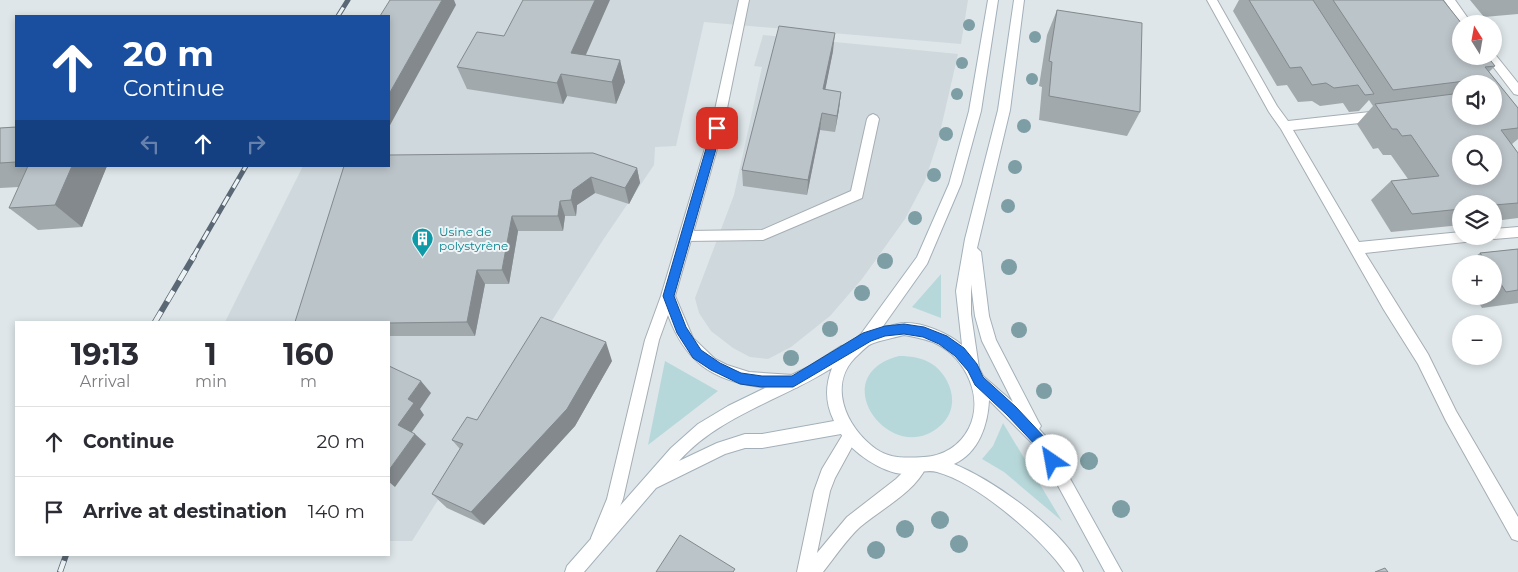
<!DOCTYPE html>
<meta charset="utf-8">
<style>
:root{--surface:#fff;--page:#f2f2f3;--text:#2b2b33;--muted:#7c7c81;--line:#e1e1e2}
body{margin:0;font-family:Montserrat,sans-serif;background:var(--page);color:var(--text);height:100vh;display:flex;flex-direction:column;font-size:19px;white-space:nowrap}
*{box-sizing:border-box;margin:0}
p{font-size:16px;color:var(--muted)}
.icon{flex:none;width:28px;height:28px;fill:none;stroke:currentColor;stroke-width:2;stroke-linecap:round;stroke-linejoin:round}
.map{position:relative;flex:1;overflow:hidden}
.details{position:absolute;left:15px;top:321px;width:375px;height:235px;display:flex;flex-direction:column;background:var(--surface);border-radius:0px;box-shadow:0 2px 8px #0003}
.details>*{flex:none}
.banner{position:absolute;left:15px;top:15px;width:375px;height:152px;border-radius:0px;box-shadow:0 2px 8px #0003;background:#1a4fa0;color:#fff;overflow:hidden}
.needle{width:32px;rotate:349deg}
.controls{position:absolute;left:1452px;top:15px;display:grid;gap:10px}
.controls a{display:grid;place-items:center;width:50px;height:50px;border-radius:50%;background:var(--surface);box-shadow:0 2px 8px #0003;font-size:25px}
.pin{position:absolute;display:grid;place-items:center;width:42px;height:42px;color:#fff;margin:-21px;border-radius:10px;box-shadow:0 2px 8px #0006}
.me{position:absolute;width:55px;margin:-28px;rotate:327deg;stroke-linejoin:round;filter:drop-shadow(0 0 4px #0008)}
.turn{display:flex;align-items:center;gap:18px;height:105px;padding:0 25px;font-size:22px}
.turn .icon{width:65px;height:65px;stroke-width:2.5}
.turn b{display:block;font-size:35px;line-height:42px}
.lanes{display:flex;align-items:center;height:48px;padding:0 25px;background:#0003;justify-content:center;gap:25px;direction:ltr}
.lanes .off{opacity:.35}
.eta{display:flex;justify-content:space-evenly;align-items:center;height:85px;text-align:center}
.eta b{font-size:30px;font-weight:700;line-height:35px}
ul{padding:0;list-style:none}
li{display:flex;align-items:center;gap:15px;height:70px;padding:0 25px;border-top:1px solid var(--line)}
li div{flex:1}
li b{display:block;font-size:19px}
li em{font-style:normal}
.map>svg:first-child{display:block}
.built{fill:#cfd8dd}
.green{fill:#b7d8da}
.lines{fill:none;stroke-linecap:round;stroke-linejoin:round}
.service-casing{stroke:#a5aeb4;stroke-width:2}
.minor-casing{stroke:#a5aeb4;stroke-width:2}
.secondary-casing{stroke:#a3b0ba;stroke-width:2}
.service{fill:#fff;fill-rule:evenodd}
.minor{fill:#fff;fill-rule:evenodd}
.secondary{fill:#fff;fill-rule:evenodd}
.rail-far1-casing{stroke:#5a6774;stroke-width:5}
.rail-casing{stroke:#5a6774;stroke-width:6}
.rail-far1{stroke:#eef4f6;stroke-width:3;stroke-dasharray:10;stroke-linecap:butt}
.rail{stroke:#eef4f6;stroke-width:4.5;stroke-dasharray:12;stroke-linecap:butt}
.tree{fill:#7d9ea4}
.wall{fill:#a1a9ad;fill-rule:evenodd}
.shaded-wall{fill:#83898d}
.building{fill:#bbc4c9;stroke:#83898d;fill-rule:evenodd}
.route{fill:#1a73e8;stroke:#114b97}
.labels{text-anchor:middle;stroke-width:4;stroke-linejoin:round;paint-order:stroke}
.culture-label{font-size:12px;fill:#0d838f;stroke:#eef4f6;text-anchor:start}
</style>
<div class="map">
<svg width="1518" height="572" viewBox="0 0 1518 572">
<rect width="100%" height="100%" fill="#dee6e9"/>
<path class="built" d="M403 0H968L961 44 704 22 676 146 655 147 654 165 603 240 412 541H389V322H225L303 166H389V23Z
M763 35 958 54 938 141 925 181 905 219 862 279 830 316 791 347 768 359 750 357 733 348 711 331 699 313 695 298 734 195 762 67 754 66Z"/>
<path class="green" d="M941 274V318L912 307Z
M899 356C912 356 924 358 935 366 953 381 960 409 940 426 892 469 822 376 899 356Z
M665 361 718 391 648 445Z
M1003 423 1062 521 1004 472 982 459 993 446Z"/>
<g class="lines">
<defs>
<path id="service" d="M873 114 877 116 879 119 862 198 763 240 686 241 681 240 679 236 681 232 686 231 762 230 851 191 867 119 869 116Z"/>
<path id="minor" d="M739 0H749L723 128 675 296 693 338 715 359 727 365 749 372 793 375 798 377 800 382 798 387C787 391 771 388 760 387 711 380 685 361 668 315L659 340 623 499 605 544 599 546 593 544 591 538 607 499 645 340 661 296 711 128Z
M1207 0H1217L1277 106 1288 121 1379 111 1383 113 1385 116 1383 119 1379 121 1293 130 1359 242 1461 232V236H1481L1479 240 1474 241 1365 253 1428 354 1456 411 1518 517V541L1512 539 1446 421 1418 364 1384 310 1281 129 1269 112Z
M1444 0H1455L1472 24H1461Z
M1494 53 1518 83V95L1514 94 1485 56H1494Z
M1518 227V237L1494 239 1489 236H1494V229Z
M850 429 855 431 858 436 835 478 830 491 817 553 847 517 896 479 913 462 918 459 923 462 926 467C916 491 880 510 860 527 846 540 835 557 823 572H797L814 491 822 469 845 431Z"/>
<path id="secondary" d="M988 0H998L981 111 961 184 927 264 881 329C888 327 897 323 904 323 922 322 948 333 962 345L956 291 965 239 998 110 1014 0H1024L1010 110 977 248 981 252 989 316 996 340 1038 421 1041 426 1039 429 1048 439 1122 572H1105L1038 449 989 400C988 424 979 453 954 464 995 481 1066 531 1083 572H1065C1041 538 978 483 937 472 927 469 914 474 903 474 883 473 851 452 841 434L762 448H745L725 454 656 488 584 572H565L567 566 671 448 698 424 728 406 808 367 841 346 848 345 861 334 917 257 949 184 969 111ZM971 284 975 316 982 341 1013 402 983 376 979 368 971 314ZM904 335C915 337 927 339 937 344 966 359 984 397 969 428 960 446 943 456 924 457 907 458 890 459 876 449 845 427 826 382 859 354 863 350 867 346 871 344 881 340 893 338 904 335ZM832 368C825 386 825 403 834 421L762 434H745L717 443 679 461C720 415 782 400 832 368Z"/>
</defs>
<use href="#service" class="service-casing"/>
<use href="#minor" class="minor-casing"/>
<use href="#secondary" class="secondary-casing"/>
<use href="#service" class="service"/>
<use href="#minor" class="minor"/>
<use href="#secondary" class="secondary"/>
<defs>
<path id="rail-far1" d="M338 16 348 0
M193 257 246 166"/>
<path id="rail" d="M155 322 194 256
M60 572 66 555"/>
</defs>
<use href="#rail-far1" class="rail-far1-casing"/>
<use href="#rail" class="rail-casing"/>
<use href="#rail-far1" class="rail-far1"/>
<use href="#rail" class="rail"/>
</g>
<g class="tree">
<circle cx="969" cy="25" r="6"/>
<circle cx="1035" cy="37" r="6"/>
<circle cx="962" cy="63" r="6"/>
<circle cx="1032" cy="79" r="6"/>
<circle cx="957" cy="94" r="6"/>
<circle cx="1024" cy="126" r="7"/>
<circle cx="946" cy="134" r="7"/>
<circle cx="1015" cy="167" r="7"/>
<circle cx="934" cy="175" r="7"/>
<circle cx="1008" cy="206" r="7"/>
<circle cx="915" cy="218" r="7"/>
<circle cx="885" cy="261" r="8"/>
<circle cx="1009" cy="267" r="8"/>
<circle cx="862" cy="293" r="8"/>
<circle cx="830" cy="329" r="8"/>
<circle cx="1019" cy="330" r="8"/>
<circle cx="791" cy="358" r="8"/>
<circle cx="1044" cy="391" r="8"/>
<circle cx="1089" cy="461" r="9"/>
<circle cx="1121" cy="509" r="9"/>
<circle cx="940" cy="520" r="9"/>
<circle cx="905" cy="529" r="9"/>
<circle cx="959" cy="544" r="9"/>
<circle cx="876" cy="550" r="9"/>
</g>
<path class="wall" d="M1239 0H1443L1495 66 1489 72 1518 108V139L1512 144 1518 153V218L1494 221V204H1461V225L1391 232 1371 200 1391 181 1408 179 1391 155H1383L1378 148 1373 149 1357 124 1373 106 1369 100 1359 111 1349 112 1343 103 1320 106 1312 101 1298 102 1287 85 1277 86 1233 11ZM1461 84H1494L1461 116Z
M1470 0H1518V14L1484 17Z
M1057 10 1140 112 1127 136 1039 120 1042 87 1039 86 1047 35Z
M833 51 825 90 841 92 839 109 835 132 820 130 807 195 743 186 742 170Z
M586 55 620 60 625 82 616 104 567 96 563 104 467 89 457 67Z
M16 127V166H107L82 227 38 230 9 208 19 187 0 188V128Z
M344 166 637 168 640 183 629 204 595 193 577 205 576 216H565L563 231H518L509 284H485L475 336H389V322Z
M1518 249V303L1482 308 1475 296H1494V264H1465L1480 253Z
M1461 267V275L1458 269Z
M612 361 575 426 484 525 447 508 432 494 460 449 452 440 477 420Z"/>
<path class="shaded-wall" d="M442 0H454L456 5 389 127V94Z
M595 0H610L577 75 571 53Z
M835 33 833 51 822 106 823 89Z
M620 60 625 82 616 104 612 82Z
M561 74 567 96 563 104 557 83Z
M841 92 839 109 835 132 837 116Z
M822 113 820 130 807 195 808 180Z
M72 166H107L82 227 55 205Z
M637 168 640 183 629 204 625 188Z
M591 177 595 193 577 205 576 216 571 200 573 190Z
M560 201 565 216 563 231 558 216Z
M512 216 518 231 509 284 502 270Z
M477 270 485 284 475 336 467 322Z
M606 342 612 361 575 426 484 525 471 512Z
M421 381 431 393 420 409 424 415 409 436 398 425 408 399Z
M415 434 426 444 395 487 389 482V470Z"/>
<path class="building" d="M390 0H442L389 94V16H380Z
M523 0H595L571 53 620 60 612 82 561 74 557 83 457 67 477 32 504 36Z
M1249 0H1313L1374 94 1365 95 1358 85 1334 88 1326 83 1312 85 1301 67 1290 68Z
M1333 0H1443L1462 24 1461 56H1487L1495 66 1485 67 1518 108V128L1501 130 1518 153V203L1494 205V204H1461V209L1412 214 1391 181 1439 176 1411 135 1402 136 1397 129H1392L1375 104 1461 93V116H1494V84H1483L1484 81 1481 79 1393 90ZM1461 144H1494V176H1461Z
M1057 10 1142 23 1140 112 1049 96 1052 62 1049 61Z
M779 26 835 33 823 89 841 92 837 116 822 113 808 180 742 170Z
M16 127V162L0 163V128Z
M593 153 637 168 625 188 591 177 573 190 571 200 560 201 558 216H512L502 270H477L467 322 389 323V322H295L344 166H389V155Z
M28 166H72L55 205 9 208Z
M1518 249V290L1506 292 1494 273V264H1488L1480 253Z
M541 317 606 342 567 409 471 512 432 494 463 444 452 440 467 417 477 420Z
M389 366 421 381 408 399 414 403 398 425 415 434 389 470Z
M680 535 735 569 733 572H656Z
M1385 568 1388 572H1375Z"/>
<path class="route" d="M717 124 722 128 674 296 686 327 701 350 720 363 741 373 762 376H792L863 333 885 326 904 324 924 327 947 336 964 348 977 364 983 377 1016 407 1047 440 1059 461 1057 465 1052 467 1048 465 1039 449 1007 415 975 385 968 371 955 356 939 344 923 337 904 334 885 336 871 341 793 387H762L740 384 711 370 693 358 677 333 663 296 712 128Z"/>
<defs>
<symbol id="building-pin" viewBox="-11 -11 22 30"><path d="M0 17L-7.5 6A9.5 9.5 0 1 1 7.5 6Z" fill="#0f9aa8" stroke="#eef4f6"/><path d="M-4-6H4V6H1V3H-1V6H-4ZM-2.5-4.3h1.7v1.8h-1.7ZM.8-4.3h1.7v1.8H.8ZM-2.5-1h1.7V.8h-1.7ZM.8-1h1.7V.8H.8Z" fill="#fff"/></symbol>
</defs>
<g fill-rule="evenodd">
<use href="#building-pin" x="410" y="226" width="25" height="34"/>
</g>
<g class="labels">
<g class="culture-label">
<text x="439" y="236">Usine de<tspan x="439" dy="14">polystyrène</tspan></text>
</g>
</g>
</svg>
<div class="controls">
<a><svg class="needle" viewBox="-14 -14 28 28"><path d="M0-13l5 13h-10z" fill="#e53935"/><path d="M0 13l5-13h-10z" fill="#7c7c81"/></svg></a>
<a><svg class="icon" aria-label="sound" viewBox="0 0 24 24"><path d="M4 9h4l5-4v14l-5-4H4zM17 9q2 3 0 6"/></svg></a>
<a><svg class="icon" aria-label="search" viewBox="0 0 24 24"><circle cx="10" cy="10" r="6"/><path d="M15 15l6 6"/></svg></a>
<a><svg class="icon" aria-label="layers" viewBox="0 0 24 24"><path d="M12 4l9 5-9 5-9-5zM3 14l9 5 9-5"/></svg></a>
<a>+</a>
<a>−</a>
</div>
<div class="pin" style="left:717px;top:128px;background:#d93025"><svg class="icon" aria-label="arrive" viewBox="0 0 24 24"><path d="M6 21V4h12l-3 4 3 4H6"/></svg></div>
<svg class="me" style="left:1052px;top:461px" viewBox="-20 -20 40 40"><circle r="19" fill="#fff"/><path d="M0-13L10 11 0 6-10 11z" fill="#1a73e8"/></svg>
<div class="banner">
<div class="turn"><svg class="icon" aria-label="ahead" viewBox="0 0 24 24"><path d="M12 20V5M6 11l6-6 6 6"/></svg><div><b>20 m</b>Continue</div></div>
<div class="lanes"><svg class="icon off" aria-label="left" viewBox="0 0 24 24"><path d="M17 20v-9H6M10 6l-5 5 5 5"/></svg><svg class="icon" aria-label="ahead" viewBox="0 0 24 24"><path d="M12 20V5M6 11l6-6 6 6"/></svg><svg class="icon off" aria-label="right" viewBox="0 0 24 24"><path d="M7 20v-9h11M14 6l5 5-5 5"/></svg></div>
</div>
<section class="details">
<div class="eta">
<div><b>19:13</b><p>Arrival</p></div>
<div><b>1</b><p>min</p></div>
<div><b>160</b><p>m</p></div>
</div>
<ul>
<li><svg class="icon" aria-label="ahead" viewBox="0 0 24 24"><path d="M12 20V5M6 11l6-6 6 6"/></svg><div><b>Continue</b></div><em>20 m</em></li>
<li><svg class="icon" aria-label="arrive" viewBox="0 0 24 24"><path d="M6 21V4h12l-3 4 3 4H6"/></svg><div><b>Arrive at destination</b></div><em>140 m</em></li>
</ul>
</section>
</div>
